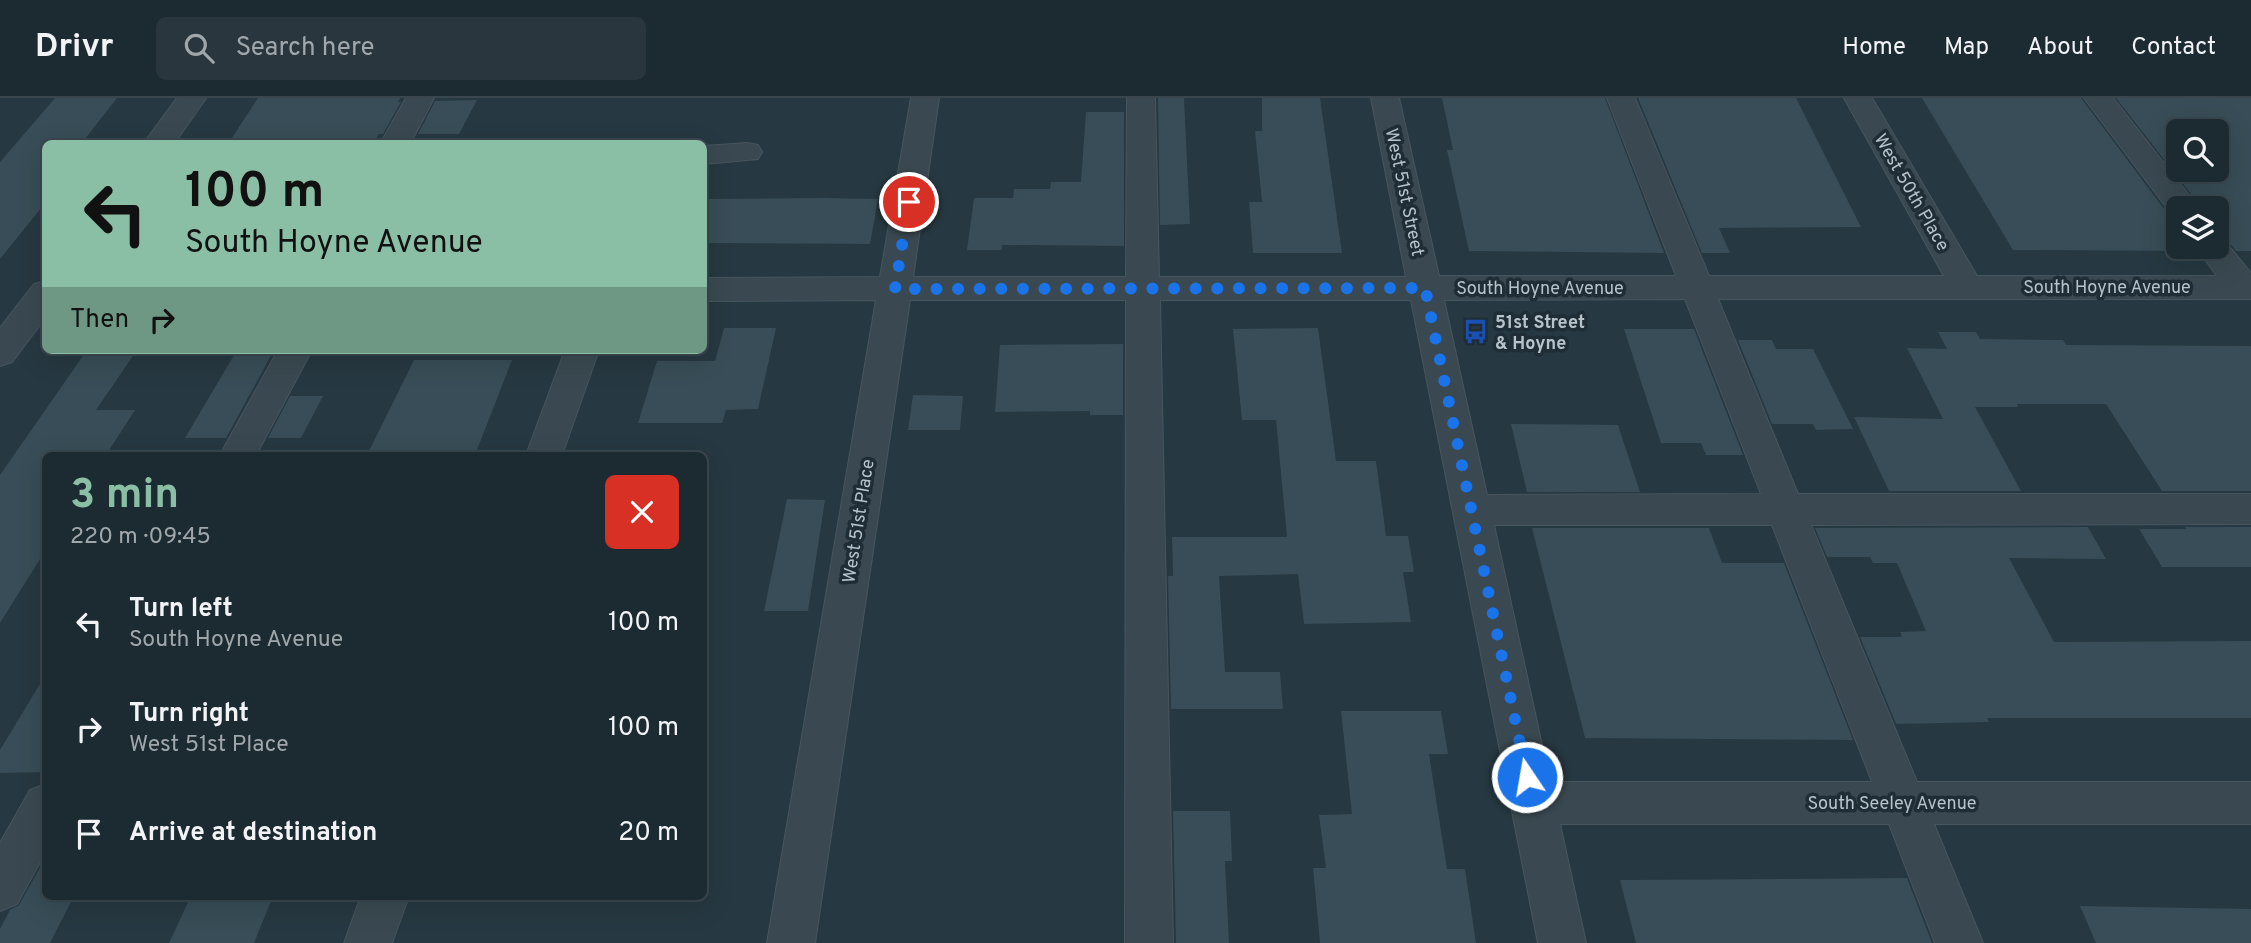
<!DOCTYPE html>
<meta charset="utf-8">
<style>
:root{--surface:#1c2a31;--page:#29363d;--text:#f1f3f6;--muted:#a0a7ab;--line:#3a464d;--accent:#8abfa5}
body{margin:0;font-family:Overpass,sans-serif;background:var(--page);color:var(--text);height:100vh;display:flex;flex-direction:column;font-size:26px;white-space:nowrap}
*{box-sizing:border-box;margin:0}
p{font-size:23px;color:var(--muted)}
.icon{flex:none;width:38px;height:38px;fill:none;stroke:currentColor;stroke-width:2;stroke-linecap:round;stroke-linejoin:round}
.map{position:relative;flex:1;overflow:hidden}
.details{position:absolute;left:42px;top:354px;width:665px;height:448px;display:flex;flex-direction:column;background:var(--surface);border-radius:10px;box-shadow:0 7px 28px #0002,0 0 0 2px var(--line)}
.details>*{flex:none}
.top-card{position:absolute;left:42px;top:42px;width:665px;height:214px;border-radius:10px;box-shadow:0 7px 28px #0002,0 0 0 2px var(--line);background:#8abfa5;color:#111;overflow:hidden}
.fabs{position:absolute;left:2166px;top:21px;display:grid;gap:14px}
.fabs a{display:grid;place-items:center;width:63px;height:63px;border-radius:10px;background:var(--surface);box-shadow:0 7px 28px #0002,0 0 0 2px var(--line);font-size:35px}
.pin{position:absolute;display:grid;place-items:center;width:60px;height:60px;color:#fff;margin:-30px;border:4px solid #fff;border-radius:50%;box-shadow:0 2px 7px #0007}
.me{position:absolute;width:77px;margin:-38px;rotate:348deg;stroke-linejoin:round;filter:drop-shadow(0 0 5px #0008)}
.turn{display:flex;align-items:center;gap:24px;height:147px;padding:0 28px;font-size:32px}
.turn .icon{width:91px;height:91px;stroke-width:2.5}
.turn b{display:block;font-size:49px;line-height:60px}
.then{display:flex;align-items:center;height:66px;padding:0 28px;background:#0003;gap:14px;font-size:26px}
.round{display:grid;place-items:center;flex:none;width:74px;height:74px;border-radius:10px;background:var(--page)}
.overview{display:flex;align-items:center;justify-content:space-between;height:119px;padding:0 28px}
h1{font-size:42px;font-weight:700;line-height:52px;color:var(--accent)}
ul{padding:0;list-style:none}
li{display:flex;align-items:center;gap:21px;height:105px;padding:0 28px}
li div{flex:1}
li b{display:block;font-size:26px}
li em{font-style:normal}
header{display:flex;align-items:center;gap:42px;box-sizing:border-box;height:98px;padding:0 35px;background:var(--surface);border-bottom:2px solid var(--line)}
header strong{font-size:33px}
nav{display:flex;gap:38px;margin-inline-start:auto;font-size:24px}
.search{width:490px;height:63px;background:var(--page);display:flex;align-items:center;gap:18px;box-sizing:border-box;padding:0 24px;border-radius:10px;color:var(--muted);font-size:26px}
.map>svg:first-child{display:block}
.building{fill:#384d57;fill-rule:evenodd}
.lines{fill:none;stroke-linecap:round;stroke-linejoin:round}
.minor-casing{stroke:#47555d;stroke-width:2}
.minor{fill:#3a4951;fill-rule:evenodd}
.route{stroke:#1a73e8;stroke-width:12;stroke-dasharray:0 21.6}
.labels{text-anchor:middle;stroke-width:7;stroke-linejoin:round;paint-order:stroke}
.street-label{font-size:18px;fill:#b7c3cb;stroke:#1f2e36}
.poi-label{font-size:18px;font-weight:bold;fill:#b7c3cb;stroke:#1f2e36;text-anchor:start}
</style>
<header>
<strong>Drivr</strong>
<div class="search"><svg class="icon" aria-label="search" viewBox="0 0 24 24"><circle cx="10" cy="10" r="6"/><path d="M15 15l6 6"/></svg>Search here</div>
<nav><a>Home</a><a>Map</a><a>About</a><a>Contact</a></nav>
</header>
<div class="map">
<svg width="2251" height="845" viewBox="0 0 2251 845">
<rect width="100%" height="100%" fill="#263841"/>
<path class="building" d="M55 0H117L81 46H46V104L0 161V64Z
M258 0H400L398 4H401L383 36H379L373 46H228Z
M1158 0H1184L1190 126 1160 127Z
M1262 0H1320L1342 155H1253L1249 104H1262L1255 33H1262Z
M1442 0H1605L1664 155 1469 153 1447 52H1453Z
M1638 0H1796L1861 129 1719 130 1730 155H1702Z
M1922 0H2081L2170 119 2179 121V149H2193L2195 153 2013 152Z
M2116 0H2251V153H2236L2225 139 2217 137V110H2202ZM2179 33H2217V72H2179Z
M477 2 459 36H418L435 3Z
M1086 14H1124V148L1002 147V152H967L974 100H1013L1014 91H1050L1051 84H1081Z
M825 100 878 101 870 146 704 145V101Z
M724 230H776L758 311 726 312 722 325H638L657 263H715Z
M1318 230 1336 363H1376L1386 438H1408L1414 474H1403L1411 524 1304 526 1298 476 1219 478 1225 574H1280L1283 611H1171L1168 478H1173L1172 439H1287L1276 322H1242L1233 231Z
M1624 231H1694L1743 357H1706L1701 345H1661Z
M1938 234H1976L1980 241 2063 242 2066 247 2251 248V393H2162L2106 306H2017L2018 309H1975L2021 393H1889L1854 319 1943 321 1907 250 1947 251Z
M1738 242H1772L1776 251H1813L1853 331 1816 332 1813 326H1772Z
M1123 246V317H1090V313L995 314 1000 247Z
M87 252H137L96 312H135L106 357H46L45 453 0 525V377Z
M237 252H274L226 340H185Z
M414 262H512L475 357H367Z
M913 297 963 298 960 332H908Z
M290 298H323L301 340H268Z
M1511 326 1618 327 1640 394H1527Z
M787 401 825 402 808 513H764Z
M2088 429 2106 461 2009 460 2054 544 2251 543V620H1987L1989 624 1896 626 1860 539H1902L1900 534 1926 533 1897 465H1873L1870 459H1827L1815 430Z
M2185 429H2251V469H2162L2139 431H2186Z
M1532 430H1709L1722 465H1784L1853 642 1585 640Z
M46 576V674L0 675V652Z
M1341 613H1441L1448 656H1429L1447 771H1465L1476 845H1320L1313 770H1326L1319 717 1352 716Z
M1173 713H1230L1232 763H1225L1229 845H1176Z
M46 759V798H74L50 845H0V831L10 812 19 807Z
M1907 780 1932 845H1636L1620 782Z
M191 798H273L254 845H169Z
M2080 808 2251 811V845H2096Z"/>
<g class="lines">
<defs>
<path id="minor" d="M177 0H206L174 46H143Z
M406 0H434L410 46H380Z
M911 0H939L913 179H1126L1127 0H1155L1159 179H1406L1371 0H1399L1439 178H1676L1607 0H1635L1709 178H1944L1844 0H1872L1977 178H2217L2196 149H2217V140L2223 141 2251 175V201H1718L1798 396H2251V426L1811 427 1917 684H2251V726H1934L1983 845H1935L1889 726H1560L1586 845H1538L1411 202H1160L1173 845H1125L1126 202H910L815 845H767L876 202 704 203V180L880 179ZM1685 201 1761 396 1487 397 1444 202ZM1494 427H1772L1872 684H1550Z
M2084 0H2113L2199 110H2179V119L2172 117Z
M747 45 758 47 762 54 758 61 704 66V48Z
M46 183V219L12 264 0 268V230L34 186Z
M278 252H312L256 357H220Z
M565 252H599L562 357H526Z
M46 686V753L17 806 0 813V745L30 692Z
M361 798H409L392 845H344Z"/>
</defs>
<use href="#minor" class="minor-casing"/>
<use href="#minor" class="minor"/>
</g>
<g class="lines">
<path class="route" d="M909 104 895 191 1425 190 1527 679"/>
</g>
<defs>
<symbol id="bus-bare" viewBox="-9 -9 18 18"><path d="M-5-6H5V4H4V6H2V4H-2V6H-4V4H-5ZM-3.5-4V0h7V-4ZM-3.5 1.2v1.5H-2V1.2ZM2 1.2v1.5H3.5V1.2Z" fill="#1a4fb4" stroke="#1f2e36" stroke-width="2.5" paint-order="stroke"/></symbol>
</defs>
<g fill-rule="evenodd">
<use href="#bus-bare" x="1458" y="216" width="35" height="35"/>
</g>
<g class="labels">
<g class="street-label">
<text transform="translate(1405 94) rotate(78)" y="6">West 51st Street</text>
<text transform="translate(1912 94) rotate(60)" y="6">West 50th Place</text>
<text x="2107" y="195">South Hoyne Avenue</text>
<text x="1540" y="196">South Hoyne Avenue</text>
<text transform="translate(858 423) rotate(-81)" y="6">West 51st Place</text>
<text x="1892" y="711">South Seeley Avenue</text>
</g>
<g class="poi-label">
<text x="1495" y="230">51st Street<tspan x="1495" dy="21">&amp; Hoyne</tspan></text>
</g>
</g>
</svg>
<div class="fabs">
<a><svg class="icon" aria-label="search" viewBox="0 0 24 24"><circle cx="10" cy="10" r="6"/><path d="M15 15l6 6"/></svg></a>
<a><svg class="icon" aria-label="layers" viewBox="0 0 24 24"><path d="M12 4l9 5-9 5-9-5zM3 14l9 5 9-5"/></svg></a>
</div>
<div class="pin" style="left:909px;top:104px;background:#d93025"><svg class="icon" aria-label="arrive" viewBox="0 0 24 24"><path d="M6 21V4h12l-3 4 3 4H6"/></svg></div>
<svg class="me" style="left:1527px;top:679px" viewBox="-20 -20 40 40"><circle r="17" fill="#1a73e8" stroke="#fff" stroke-width="3"/><path d="M0-11L8 9 0 5-8 9z" fill="#fff"/></svg>
<div class="top-card">
<div class="turn"><svg class="icon" aria-label="left" viewBox="0 0 24 24"><path d="M17 20v-9H6M10 6l-5 5 5 5"/></svg><div><b>100 m</b>South Hoyne Avenue</div></div>
<div class="then">Then<svg class="icon" aria-label="right" viewBox="0 0 24 24"><path d="M7 20v-9h11M14 6l5 5-5 5"/></svg></div>
</div>
<section class="details">
<div class="overview"><div><h1>3 min</h1><p>220 m · 09:45</p></div><a class="round" style="background:#d93025;color:#fff"><svg class="icon" aria-label="close" viewBox="0 0 24 24"><path d="M6 6l12 12M18 6L6 18"/></svg></a></div>
<ul>
<li><svg class="icon" aria-label="left" viewBox="0 0 24 24"><path d="M17 20v-9H6M10 6l-5 5 5 5"/></svg><div><b>Turn left</b><p>South Hoyne Avenue</p></div><em>100 m</em></li>
<li><svg class="icon" aria-label="right" viewBox="0 0 24 24"><path d="M7 20v-9h11M14 6l5 5-5 5"/></svg><div><b>Turn right</b><p>West 51st Place</p></div><em>100 m</em></li>
<li><svg class="icon" aria-label="arrive" viewBox="0 0 24 24"><path d="M6 21V4h12l-3 4 3 4H6"/></svg><div><b>Arrive at destination</b></div><em>20 m</em></li>
</ul>
</section>
</div>
